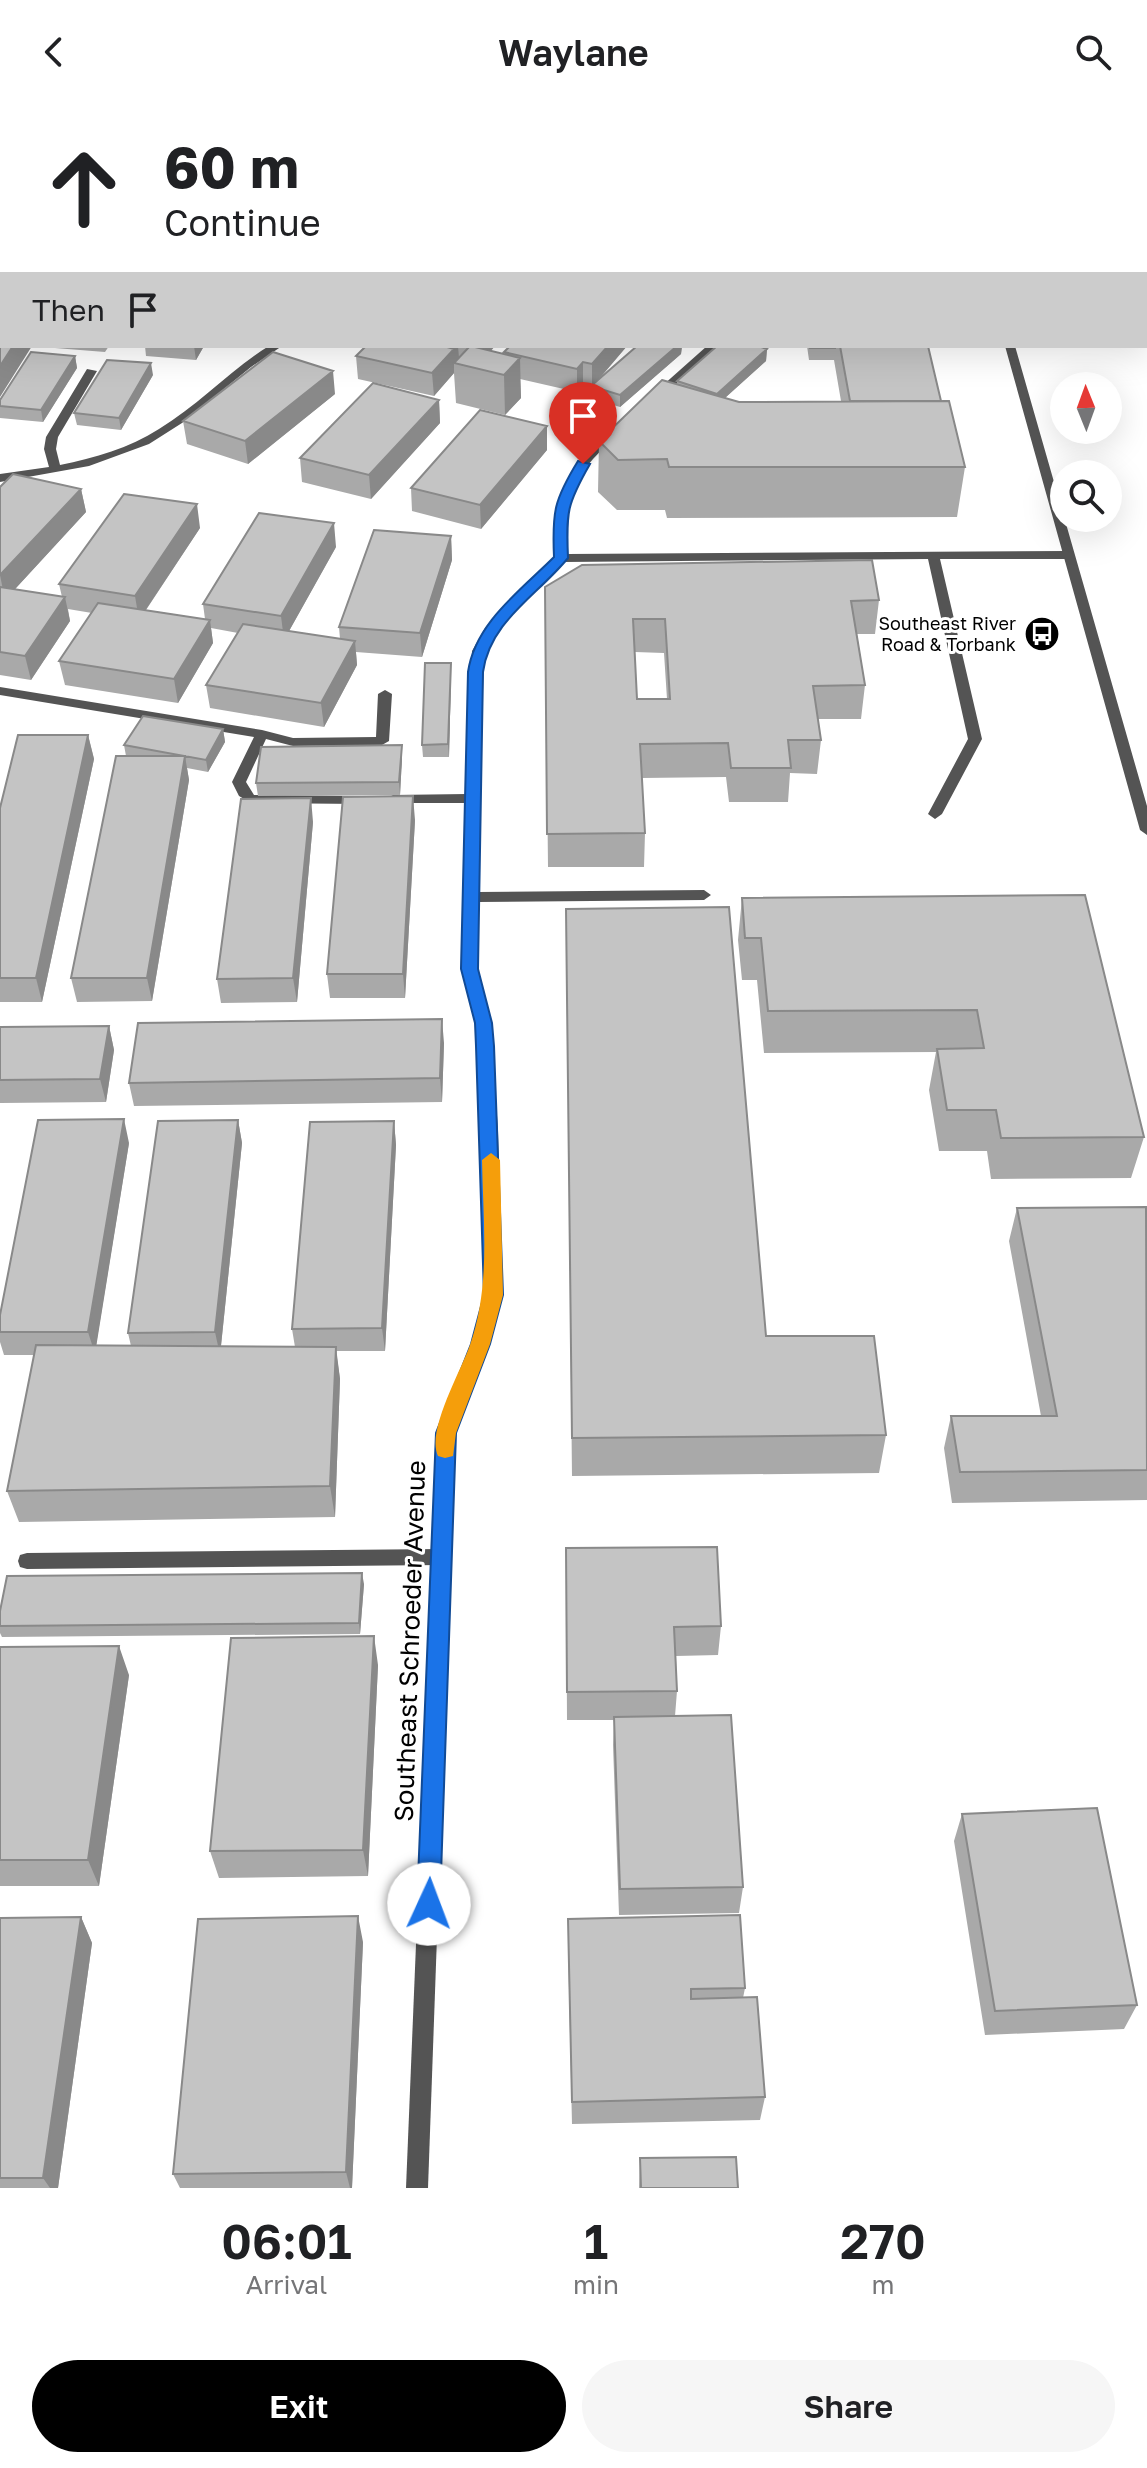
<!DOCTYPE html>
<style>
:root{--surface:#fff;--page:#f6f6f6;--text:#202124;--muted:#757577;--accent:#000}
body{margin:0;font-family:"Golos Text",sans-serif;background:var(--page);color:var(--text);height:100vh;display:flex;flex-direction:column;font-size:30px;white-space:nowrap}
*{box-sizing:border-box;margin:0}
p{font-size:26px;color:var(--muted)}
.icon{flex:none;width:44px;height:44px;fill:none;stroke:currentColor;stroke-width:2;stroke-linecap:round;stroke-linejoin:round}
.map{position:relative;height:2084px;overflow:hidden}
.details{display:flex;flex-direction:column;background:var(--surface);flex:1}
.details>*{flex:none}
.top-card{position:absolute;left:0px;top:0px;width:1148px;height:244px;box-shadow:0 8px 32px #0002;background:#fff;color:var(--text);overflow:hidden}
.needle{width:52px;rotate:359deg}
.tools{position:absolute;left:1050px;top:268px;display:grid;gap:16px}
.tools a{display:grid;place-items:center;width:72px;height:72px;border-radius:50%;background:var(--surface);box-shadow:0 8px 32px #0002;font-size:40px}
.pin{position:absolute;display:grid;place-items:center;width:68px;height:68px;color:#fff;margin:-82px -34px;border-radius:50% 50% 50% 0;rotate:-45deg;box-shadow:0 0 8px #0007}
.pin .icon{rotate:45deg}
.me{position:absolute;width:88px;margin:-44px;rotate:2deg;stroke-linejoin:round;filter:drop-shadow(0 0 6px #0008)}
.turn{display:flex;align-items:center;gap:28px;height:168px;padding:0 32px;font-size:36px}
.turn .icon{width:104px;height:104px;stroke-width:2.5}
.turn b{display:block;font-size:56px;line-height:68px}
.then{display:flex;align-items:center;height:76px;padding:0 32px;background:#0003;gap:16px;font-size:30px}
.eta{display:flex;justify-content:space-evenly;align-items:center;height:136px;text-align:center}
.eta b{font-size:48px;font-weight:600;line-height:56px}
.action{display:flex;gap:16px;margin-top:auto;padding:16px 32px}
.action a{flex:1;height:92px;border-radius:48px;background:var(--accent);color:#fff;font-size:32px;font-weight:600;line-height:92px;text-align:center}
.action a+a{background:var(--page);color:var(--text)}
header{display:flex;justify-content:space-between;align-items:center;height:104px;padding:0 32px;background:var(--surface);font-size:36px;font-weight:600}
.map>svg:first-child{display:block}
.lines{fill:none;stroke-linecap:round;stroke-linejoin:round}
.service{fill:#545454;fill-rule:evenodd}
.minor{fill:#545454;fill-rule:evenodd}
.tertiary{fill:#545454;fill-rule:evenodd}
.wall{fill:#a9a9a9;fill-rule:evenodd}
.shaded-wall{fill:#898989}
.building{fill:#c4c4c4;stroke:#898989;stroke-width:2;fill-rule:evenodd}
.route{fill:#1a73e8;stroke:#114b97;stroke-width:2}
.slow{fill:#f59e0b}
.labels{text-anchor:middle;stroke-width:6;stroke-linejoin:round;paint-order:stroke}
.far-poi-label{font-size:18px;fill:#000;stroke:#fff;text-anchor:end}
.near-street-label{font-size:26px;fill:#000;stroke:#fff}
</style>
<header><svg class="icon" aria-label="back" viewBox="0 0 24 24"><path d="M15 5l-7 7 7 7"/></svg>Waylane<svg class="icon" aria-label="search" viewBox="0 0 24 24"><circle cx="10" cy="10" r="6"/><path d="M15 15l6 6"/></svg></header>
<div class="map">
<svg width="1147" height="2084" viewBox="0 0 1147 2084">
<rect width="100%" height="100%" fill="#fff"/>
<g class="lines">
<path class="service" d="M708 0H718V2H708Z
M0 134H2L0 141Z
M1146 232H1147V238H1146Z
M269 242H282L251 263 182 319 149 340 89 362 0 378V370L49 363 44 345 46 333 87 265 97 267 58 333 56 345 60 361C95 354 129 344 159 325 199 301 230 266 269 242Z
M707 242H718L661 294H653V290Z
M615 325 621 328C612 337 602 345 593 355 569 382 565 415 567 450L1067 447 1073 451 1067 455H940L982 635 942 710 935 715 928 710 968 635 928 455 564 458 494 529 484 547 478 788 704 786 711 791 704 796 478 798 476 865 491 919 498 1027 502 1191 489 1240 455 1329 452 1334 446 1337 440 1334 437 1329 471 1240 486 1191 482 1027 475 919 462 865 467 699H393L386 695 393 691 467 690 472 547 485 524 555 453C553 410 560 376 591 344 598 336 606 328 615 325Z
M0 583 262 626 293 634 376 633 378 590 385 586 392 590 389 637 382 641 293 642 266 635 246 678 254 691 362 692 369 696 362 700 251 699 239 692 232 678 254 633 0 591Z
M442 1445 449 1447 451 1453 449 1459 442 1461 27 1465 20 1463 18 1457 20 1451 27 1449Z"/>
<path class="minor" d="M446 1321 452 1324 455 1329 428 2084H406L437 1329 440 1324Z"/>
<path class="tertiary" d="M995 0H1005L994 2Z
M1005 242H1015L1147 702V731L1140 726Z"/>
</g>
<path class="wall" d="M39 0H319V2H42Z
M1055 0H1147V51H1146V2H1055Z
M1146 60H1147L1146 129Z
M1146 153 1147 156V204H1146Z
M55 242H109L105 248 55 244Z
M145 242H204L196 256 146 252Z
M366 242H495L491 247 505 250 504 248 627 242 600 274 637 242H682L681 250 620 303 590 294 591 283 583 281 577 288 520 275 521 294 505 311 456 299 454 269 434 292 358 275 356 252Z
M807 242H928L941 297 965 363 957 413 667 414 665 406H617L598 388 599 337 677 280V277L767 245 766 257 725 294 739 298 841 297 834 256H809Z
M75 252 77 264 43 318 0 314V296Z
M153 271 121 326 77 321 74 309Z
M335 290 248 360 187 340 183 317Z
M439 296 440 319 371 395 302 378 300 354Z
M547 322V346L481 425 412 407 411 384Z
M0 383 81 385 86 408 14 486 62 493 59 480 200 424 146 506 205 515 203 500 336 443 289 527 340 535 339 523 451 432 452 456 422 553 356 548 357 561 324 623 210 604 206 581 238 529 211 524 213 539 178 599 65 581 59 557 92 509 68 505 70 517 31 576 0 571Z
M545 483 879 496 875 530H857L865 581 861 615H818L821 636 817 670 790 669 788 698H729L726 673 642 674 645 729 644 763H548ZM635 548 664 549 667 595H637Z
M451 572 449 653H423L422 641Z
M223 625 225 638 208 668 187 664 189 676 152 897 77 898 71 874 126 652 124 641Z
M88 631 94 655 42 898H0V704Z
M402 654 400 691 258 692 256 679Z
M415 716 405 894H330L327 870Z
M313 718 297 898 221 899 217 875Z
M1085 791 1144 1033 1131 1074 991 1075 987 1047H939L929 986 936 948 764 949 757 876H742L738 836 742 794Z
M566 805 766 1232 886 1331 879 1369 572 1372Z
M109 922 114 946 106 998 0 999V923Z
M444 939 442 998 134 1002 129 979Z
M238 1016 242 1039 221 1242 295 1243 292 1225 394 1017 396 1041 385 1247H336L340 1275 335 1413 19 1418 7 1387 34 1251H4L0 1238V1211L129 1039 96 1241 131 1242 128 1229Z
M1017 1104 1147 1106V1396L952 1399 944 1344 951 1312H1041L1009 1137Z
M566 1444 721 1522 718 1551 676 1552 677 1587 675 1612 743 1783 739 1809 619 1811 613 1641 614 1616H567Z
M364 1480 360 1530 2 1533 0 1529V1507Z
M0 1543 129 1571 99 1782H0Z
M378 1561 368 1772 219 1774 210 1747Z
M962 1710 1137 1901 1124 1925 985 1931 954 1737Z
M81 1813 92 1839 58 2084H0V1814Z
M363 1838 352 2084H180L173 2070Z
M568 1841 745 1884 743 1894 765 1993 760 2016 572 2020Z
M640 2054 738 2084H639Z"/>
<path class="shaded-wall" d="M64 0H127L121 2H65Z
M186 0H203V2H184Z
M13 242H32L0 293V262Z
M194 242H204L196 256Z
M448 242H458L459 254 454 259V269L434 292 432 269Z
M480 242H495L480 258Z
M608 242H627L592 283V260Z
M677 242H682L681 250 620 303V291Z
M767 245 766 257 716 302 717 290Z
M75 252 77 264 43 318 41 306Z
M520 254 521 294 505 311 504 271Z
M583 258V281L577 288V265Z
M151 259 153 271 121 326 119 314Z
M333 267 335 290 248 360 245 337Z
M439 296 440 319 371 395 369 371Z
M547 322V346L481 425 480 401Z
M81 385 86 408 5 496 0 471Z
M197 400 200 424 139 516 135 492Z
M334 419 336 443 284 536 281 512Z
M451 432 452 456 422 553 420 529Z
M65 493 70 517 31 576 25 552Z
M210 516 213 539 178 599 174 575Z
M355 537 357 561 324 623 321 599Z
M451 559V572L449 653 448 640Z
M223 625 225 638 208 668 206 656Z
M88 631 94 655 42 898 36 874Z
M402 641V654L400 691 399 678Z
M185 652 189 676 152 897 147 874Z
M413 692 415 716 405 894 403 870Z
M311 694 313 718 297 898 293 874Z
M442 915 444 939 442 998 440 974Z
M109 922 114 946 106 998 100 975Z
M124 1015 129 1039 95 1250 88 1228Z
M238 1016 242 1039 220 1251 215 1228Z
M394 1017 396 1041 385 1247 382 1224Z
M336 1243 340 1275 335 1413 330 1382Z
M362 1469 364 1480 360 1530 359 1519Z
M374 1532 378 1561 368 1772 363 1746Z
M119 1542 129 1571 99 1782 88 1756Z
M358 1812 363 1838 352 2084H350L346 2068Z
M81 1813 92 1839 58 2084H50L43 2074Z"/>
<path class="building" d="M110 0H186L184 2H108Z
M199 0H317V2H198Z
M326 0H402L403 2H327Z
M658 0H705V2H658Z
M745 0H790V2H745Z
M833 0H878V2H834Z
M1071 0H1113L1114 2H1072Z
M1122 0H1147V5L1146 2H1123Z
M1146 60H1147V81H1146Z
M1146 153 1147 156 1146 182Z
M2 181V206H0V184Z
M0 214H2V242H13L0 262Z
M366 242H448L447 243 454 245 432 269 356 252Z
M470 242H471L520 254 504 271 454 259Z
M510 242H608L592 260 583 258 577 265 504 248Z
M637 242H677L620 291 591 282Z
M717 242H758L767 245 717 290 677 277Z
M810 242H835V244H810Z
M840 242H928L941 297H850Z
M31 248 75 252 41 306 0 302V296Z
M273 248 333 267 245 337 183 317Z
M107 256 151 259 119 314 74 309Z
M662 276 739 298 949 297 965 363H669L667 355 618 356 599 337Z
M373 279 439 296 369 371 300 354Z
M480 306 547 322 480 401 411 384Z
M13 370 81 385 0 471V383Z
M124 390 197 400 135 492 59 480Z
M259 409 334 419 281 512 203 500Z
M374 426 451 432 420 529 339 523Z
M872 456 879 496 851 497 865 581 813 582 821 636H788L791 664H731L728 639 640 640 645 729 547 730 545 483 582 461ZM633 515H665L670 595H637Z
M0 483 65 493 25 552 0 548Z
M98 499 210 516 174 575 59 557Z
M243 520 355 537 321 599 206 581Z
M425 559H451L448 640 422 641Z
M143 612 223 625 206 656 124 641Z
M18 631H88L36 874H0V704Z
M402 641 399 678 256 679 261 643Z
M116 652H185L147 874H71Z
M413 692 403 870H327L343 693Z
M311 694 293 874 217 875 241 695Z
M1085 791 1144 1033 1001 1034 996 1006H947L937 945 984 944 977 906 768 907 761 834H745L742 794Z
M729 803 766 1232H874L886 1331 572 1334 566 805Z
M442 915 440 974 129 979 138 919Z
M109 922 100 975 0 976V923Z
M124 1015 88 1228H0V1211L38 1016Z
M238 1016 215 1228 128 1229 158 1017Z
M394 1017 382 1224 292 1225 310 1018Z
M1146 1103 1147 1366 960 1368 951 1312H1057L1017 1104Z
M36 1241 336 1243 330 1382 7 1387Z
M717 1443 721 1522 674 1523 677 1587 567 1588 566 1444Z
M362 1469 359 1519 0 1522V1507L7 1472Z
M374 1532 363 1746 210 1747 231 1534Z
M119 1542 88 1756H0V1543Z
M731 1611 743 1783 620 1785 614 1613Z
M1097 1704 1137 1901 995 1907 962 1710Z
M740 1811 745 1884 691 1885V1895L757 1893 765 1993 572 1998 568 1815Z
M358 1812 346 2068 173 2070 198 1815Z
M81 1813 43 2074H0V1814Z
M736 2053 738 2084H641L640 2054Z"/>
<path class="route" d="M578 357 590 360C567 400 566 408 568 454 537 492 490 517 483 568L478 865 492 919 494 942 503 1191 490 1240 456 1329 440 1800 437 1808 429 1812 420 1808 417 1800 436 1329 471 1240 484 1191 476 942 475 919 461 865 468 568C475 519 520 487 554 453 552 408 554 396 578 357Z"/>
<path class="slow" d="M491 1049 500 1056 503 1191 490 1240 456 1329 453 1352 445 1354 438 1352C426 1327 461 1267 470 1241 491 1181 483 1118 482 1056Z"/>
<defs>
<symbol id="bus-disc" viewBox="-11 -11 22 22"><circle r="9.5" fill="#000" stroke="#fff"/><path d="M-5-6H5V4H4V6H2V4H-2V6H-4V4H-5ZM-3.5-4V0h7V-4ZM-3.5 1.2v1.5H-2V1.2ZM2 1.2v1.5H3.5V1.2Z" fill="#fff"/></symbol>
</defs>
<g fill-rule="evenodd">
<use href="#bus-disc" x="1022" y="510" width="40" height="40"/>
</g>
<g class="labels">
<g class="far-poi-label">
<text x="1016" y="526">Southeast River<tspan x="1016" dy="21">Road &amp; Torbank</tspan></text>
</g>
<g class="near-street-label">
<text transform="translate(410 1537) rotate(-88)" y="9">Southeast Schroeder Avenue</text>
</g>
</g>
</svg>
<div class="tools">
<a><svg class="needle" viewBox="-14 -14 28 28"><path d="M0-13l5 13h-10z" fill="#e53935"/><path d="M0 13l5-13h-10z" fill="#757577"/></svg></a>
<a><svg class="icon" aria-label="search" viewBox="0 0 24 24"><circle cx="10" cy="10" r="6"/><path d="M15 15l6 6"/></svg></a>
</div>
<div class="pin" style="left:583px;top:360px;background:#d93025"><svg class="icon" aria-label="arrive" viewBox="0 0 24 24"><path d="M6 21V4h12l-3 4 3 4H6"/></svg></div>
<svg class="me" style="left:429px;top:1800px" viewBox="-20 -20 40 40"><circle r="19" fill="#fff"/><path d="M0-13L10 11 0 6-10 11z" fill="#1a73e8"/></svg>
<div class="top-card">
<div class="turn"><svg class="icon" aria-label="ahead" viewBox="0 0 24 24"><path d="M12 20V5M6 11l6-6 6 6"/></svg><div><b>60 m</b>Continue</div></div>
<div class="then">Then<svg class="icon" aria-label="arrive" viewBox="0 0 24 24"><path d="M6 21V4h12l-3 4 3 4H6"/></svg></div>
</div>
</div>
<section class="details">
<div class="eta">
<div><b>06:01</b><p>Arrival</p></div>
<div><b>1</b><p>min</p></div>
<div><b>270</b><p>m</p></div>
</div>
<div class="action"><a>Exit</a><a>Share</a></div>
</section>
